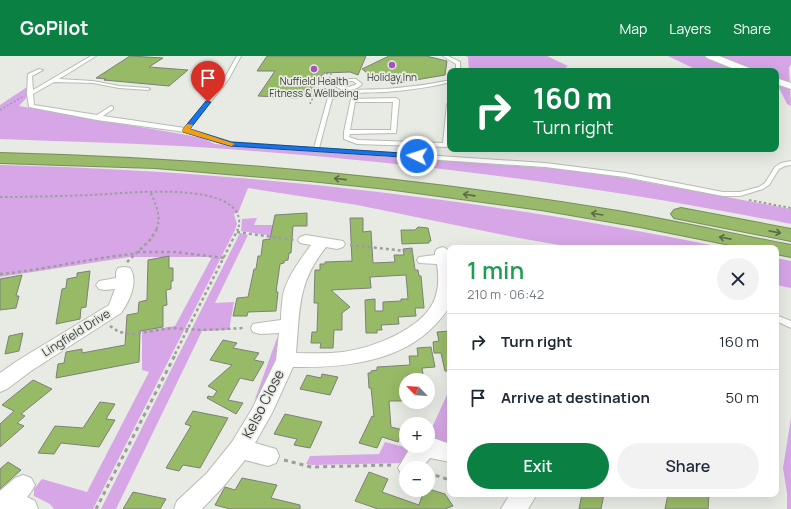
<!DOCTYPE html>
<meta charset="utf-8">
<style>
:root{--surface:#fff;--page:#f2f2f3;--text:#1f2937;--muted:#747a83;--line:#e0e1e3;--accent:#0b8043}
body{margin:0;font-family:Manrope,sans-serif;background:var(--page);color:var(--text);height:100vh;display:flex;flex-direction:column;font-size:15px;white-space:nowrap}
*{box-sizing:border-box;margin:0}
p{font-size:13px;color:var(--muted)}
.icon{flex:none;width:22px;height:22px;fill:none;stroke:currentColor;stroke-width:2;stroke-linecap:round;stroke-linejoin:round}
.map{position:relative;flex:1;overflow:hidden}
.sheet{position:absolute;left:447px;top:189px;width:332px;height:252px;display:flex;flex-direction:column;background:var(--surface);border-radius:8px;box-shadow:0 4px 16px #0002}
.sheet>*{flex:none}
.guide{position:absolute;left:447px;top:12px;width:332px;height:84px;border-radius:8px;box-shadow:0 4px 16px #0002;background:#0b8043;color:#fff;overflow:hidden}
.needle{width:26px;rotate:295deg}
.controls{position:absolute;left:399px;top:317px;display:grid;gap:8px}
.controls a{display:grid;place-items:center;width:36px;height:36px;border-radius:50%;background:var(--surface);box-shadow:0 4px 16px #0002;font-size:20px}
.pin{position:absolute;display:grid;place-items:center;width:34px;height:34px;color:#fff;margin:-41px -17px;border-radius:50% 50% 50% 0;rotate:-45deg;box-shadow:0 0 4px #0007}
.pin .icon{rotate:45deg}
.me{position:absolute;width:44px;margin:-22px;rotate:274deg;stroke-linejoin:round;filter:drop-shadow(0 0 3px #0008)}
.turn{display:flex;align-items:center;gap:14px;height:84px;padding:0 20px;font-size:18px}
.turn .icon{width:52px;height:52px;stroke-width:2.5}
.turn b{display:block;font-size:28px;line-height:34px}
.round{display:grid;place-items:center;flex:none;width:42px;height:42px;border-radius:21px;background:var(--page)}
.headline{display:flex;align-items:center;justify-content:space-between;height:68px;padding:0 20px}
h1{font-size:24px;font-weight:600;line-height:30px;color:#1e9e55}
.action{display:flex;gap:8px;margin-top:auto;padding:8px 20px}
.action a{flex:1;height:46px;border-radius:24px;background:var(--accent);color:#fff;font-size:16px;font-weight:600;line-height:46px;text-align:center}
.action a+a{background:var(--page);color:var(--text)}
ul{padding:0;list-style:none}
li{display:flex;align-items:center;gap:12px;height:56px;padding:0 20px;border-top:1px solid var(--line)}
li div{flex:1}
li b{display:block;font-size:15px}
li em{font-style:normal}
header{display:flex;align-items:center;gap:24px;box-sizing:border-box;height:56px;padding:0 20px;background:var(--accent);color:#fff}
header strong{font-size:19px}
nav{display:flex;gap:22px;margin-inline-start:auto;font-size:14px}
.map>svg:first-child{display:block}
.green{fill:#d6a6e7}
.building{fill:#97ba66;stroke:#7d8079}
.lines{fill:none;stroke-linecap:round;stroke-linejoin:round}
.lane-casing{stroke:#b8bcb4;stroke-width:2}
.street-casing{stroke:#b8bcb4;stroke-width:2}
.highway-casing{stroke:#788e5a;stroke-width:2}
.path-far3{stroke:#9c9f99;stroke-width:1.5;stroke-dasharray:2 2;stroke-linecap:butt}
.path-far2{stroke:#9c9f99;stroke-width:2;stroke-dasharray:2.5 2.5;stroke-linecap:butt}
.path-far1{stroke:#9c9f99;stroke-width:2.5;stroke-dasharray:3 3;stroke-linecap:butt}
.path{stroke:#9c9f99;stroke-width:3;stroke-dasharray:4 4;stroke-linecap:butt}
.lane{fill:#fff;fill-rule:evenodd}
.street{fill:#fff;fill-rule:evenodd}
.highway{fill:#99ba6b;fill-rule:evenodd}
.oneway{stroke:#5d694b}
.route{fill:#1a73e8;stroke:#114b97}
.slow{fill:#f59e0b}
.poi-dot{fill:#a552c1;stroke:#e8ebe4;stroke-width:1.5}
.labels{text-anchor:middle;stroke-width:3.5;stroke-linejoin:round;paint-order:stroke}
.far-poi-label{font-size:10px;fill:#3c3d3a;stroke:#e8ebe4}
.street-label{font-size:12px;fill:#3c3d3a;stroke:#e8ebe4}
.near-street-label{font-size:14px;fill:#3c3d3a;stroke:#e8ebe4}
</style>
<header>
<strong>GoPilot</strong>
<nav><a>Map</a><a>Layers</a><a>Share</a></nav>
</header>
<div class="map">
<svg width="791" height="453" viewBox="0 0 791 453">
<rect width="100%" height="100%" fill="#e8ebe4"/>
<path class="green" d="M465 0H547L568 10 561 15H469L468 1Z
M668 0H791V8L789 12 791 50 787 48 779 32 776 31V15H703L695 13Z
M30 29V38L19 50 187 79 202 82 215 88 560 113 619 121 791 153V168C600 130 406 105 212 92 141 87 71 86 0 83V49Z
M0 109C245 115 486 143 726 192H576L519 182 357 149 248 132 238 157 234 158 237 168 235 174 93 453H54L50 448 34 440V433L42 423 87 436 149 316 142 314V275L175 270 212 201H130L0 221Z
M257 162 254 169H280L279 181 241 175 242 163Z
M240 177 248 179 215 247 234 246 229 274 202 275 116 453H101Z
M776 202 791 205V232L776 229Z
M280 281 281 296 257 344 255 343 277 282Z
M450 332V389L428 382V374H431Z
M791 362V453H787V437L783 412Z
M385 386 412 393 406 407 312 409 306 408 310 400 379 398Z"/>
<path class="building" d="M130 0 163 2 149 11 188 14 169 30 104 24 106 23 96 22Z
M267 0H366L358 19 350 16 324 17 310 37 302 36 298 42 258 40 275 15H257Z
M389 0H426L447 5 445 19 392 28 384 20 373 22 362 13Z
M307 157V170H293L291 197H289L288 204 284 205V207L280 208 276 236H278L276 255 248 256 247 260H233L237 242 248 241 254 213H256L258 200H261L263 184 270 183 275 159Z
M350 162H363V176L371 175 373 207 395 206 394 199H404L403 193 412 192 415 214H418L419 220H421L424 252H415L416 260 398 261 399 268 381 269 382 274H377V277H366L365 244 375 243V255H383V246L401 245V243H408L406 219 370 221 371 232 331 234 350 251 342 257V274H334L333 292H320L321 287H311L312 276H317L318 247H314L315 214H320V208H325V206L352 205Z
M418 171 428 172 431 185H429V187L402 188 401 174H415Z
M169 200V212H173V225H171V233L166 234 167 249 163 250V271L140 275 139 306 56 322 58 308 64 307 66 296 82 293V297L125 289 127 259 138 257 139 246 147 244 148 204Z
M90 215 86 251 81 252 80 263 56 268 62 233 66 232 67 223 77 221V217Z
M22 219 16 240H19L16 252 0 254V223Z
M450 275V315H445L441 297H434L433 286 439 285 437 276Z
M23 277 19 295 5 298 9 280Z
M223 284 237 287 233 292 259 297 254 304 264 306 253 325 240 322 228 344 243 347 236 358 207 342 208 340 213 341 217 335 208 330 232 309 210 304Z
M431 291 435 311 422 312 423 318 407 319 406 337H401L402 345H389L391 371 403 374 398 386 382 381 377 392 359 387 372 360 374 361 371 332H369L368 317H371V315L377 314V311L410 309 409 300H418L417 292Z
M322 318 338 321 330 339 300 333 307 319 321 322Z
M33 324 52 333 21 358 25 360 17 367 24 370 0 391V368L14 355 2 349Z
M100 346 115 348 106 363 115 364 99 391 61 387 54 398 38 397 55 370 83 372Z
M193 355 228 362 200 412 183 409 179 415 166 412 191 370 185 368Z
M285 358 322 366 310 392 294 389 297 383 274 378Z
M8 406 21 414 0 433V413Z
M369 416 388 423 382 436 419 449 424 434H432L445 438 453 450 445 453H378L355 445Z
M242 422 277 429 271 442 300 449V453H230L215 449 225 431 235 434Z
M133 436 166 443 160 453H123Z
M582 438H604L601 453H579Z
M668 438H709L708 453H665Z"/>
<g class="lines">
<defs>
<path id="lane" d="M91 0H96L59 23 93 25 119 30 148 32 150 33 148 34 119 32 93 27 54 26 33 38 34 49 97 59 111 50 113 51V53L103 60 185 72 224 23 237 0H241L228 24 189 73 231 86 314 92 328 41C347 32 366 34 386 33 407 31 429 29 450 24V26C429 32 407 34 385 36 367 37 349 35 332 43L319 92 545 107 625 117 723 136H740L759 131 765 127 775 111 781 107 791 105V109L785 110 779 113 769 129 763 133 740 140H723L625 121 545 111 230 90 185 76 97 64 29 51 27 38 28 18 39 13 43 14 32 20 33 34Z
M443 0H448L460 6V15H456V8Z
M343 23H356L362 28C355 36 342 36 334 29L336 25ZM344 25H353L357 28 349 31 339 29Z
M351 43 396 42 399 44 396 77 350 78 349 81 358 84 443 87 447 48 450 46 449 89 446 91 357 88 344 83V76ZM355 46H393L391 74H350Z
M776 259 791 265V272L776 265Z"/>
<path id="street" d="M705 0H719L752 13 753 15H739L707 2Z
M776 22 791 27V33L776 28Z
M306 179 343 185 345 188 343 191 337 193 326 191C297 227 300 254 296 297 312 297 327 298 343 296 372 292 421 274 434 245 439 233 439 220 437 208L419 207 417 204 419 201 435 199V196L437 193 443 191 450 195C450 210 453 231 450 246 449 255 440 263 435 269 399 307 341 312 293 311L272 357 255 387 276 393 279 400 276 407 268 410 245 404 223 431 202 453H174L177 445 207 417 232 386 252 353 276 304 279 277 260 278 253 276 251 272 253 268 281 264C281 256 282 247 283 239 287 221 300 204 311 189L300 187 298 184 300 181Z
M124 211 130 212C139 226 129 246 121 257L31 315 7 333 0 336V317L17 305 109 249 115 233 105 234 99 233 96 229 99 225 116 222V216L118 212Z
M428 383H436L450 388V406L430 402 422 412H406V420L402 419 398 412 410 392 412 390H428Z
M23 419 31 422 35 429 31 436 27 441 35 445 38 453H0V435L15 422Z
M510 438H537L528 453H501Z"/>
<path id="highway" d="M0 97C207 102 413 121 618 155 676 165 733 178 791 189V201L776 198V192H745L640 171 541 154 387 133 310 125 155 112 0 107Z
M681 152 791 173V185L674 162 671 158 674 154Z"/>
</defs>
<use href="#lane" class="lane-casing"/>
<use href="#street" class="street-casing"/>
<use href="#highway" class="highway-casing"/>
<path class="path-far3" d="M322 17 331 18 329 23
M316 33H328
M310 48 323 19 311 18 312 17
M0 54 22 41"/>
<path class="path-far2" d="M151 137C156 149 162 162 156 174
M0 141C31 141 61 140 92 139 119 138 253 121 238 174
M749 144 791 152"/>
<path class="path-far1" d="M237 176 294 184
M350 189 415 196
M137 196H175L224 202
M127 206 150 184 157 173
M0 218C45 214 89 202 134 198
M110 270 119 276 133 278 172 272 203 274 245 272
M175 298 238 173"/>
<path class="path" d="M284 404 311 411 394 409
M428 417 450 424
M494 438 501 440
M96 453 176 297"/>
<use href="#lane" class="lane"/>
<use href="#street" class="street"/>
<use href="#highway" class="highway"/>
</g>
<defs><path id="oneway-shaft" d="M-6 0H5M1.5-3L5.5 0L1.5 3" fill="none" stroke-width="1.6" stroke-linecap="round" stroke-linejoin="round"/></defs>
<g class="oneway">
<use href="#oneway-shaft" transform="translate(340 123) rotate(-174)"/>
<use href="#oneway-shaft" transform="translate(469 139) rotate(-172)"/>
<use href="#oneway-shaft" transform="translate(597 158) rotate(-171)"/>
<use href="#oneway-shaft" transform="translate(775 176) rotate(11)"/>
<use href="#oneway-shaft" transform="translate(725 182) rotate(-169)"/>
</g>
<path class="route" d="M206 45 211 46 190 73 231 86 417 98 420 100 417 102 230 90 183 76V73Z"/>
<path class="slow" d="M187 68 193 69 190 73 235 88 231 90 183 76 182 74Z"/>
<g class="poi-dot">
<circle cx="392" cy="9" r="4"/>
<circle cx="314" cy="13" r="4"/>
</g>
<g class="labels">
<g class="far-poi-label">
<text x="392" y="25">Holiday Inn</text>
<text x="314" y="29">Nuffield Health<tspan x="314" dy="12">Fitness &amp; Wellbeing</tspan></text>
</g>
<g class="street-label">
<text transform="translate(76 277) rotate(-32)" y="4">Lingfield Drive</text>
</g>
<g class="near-street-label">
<text transform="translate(263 348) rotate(-63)" y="5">Kelso Close</text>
</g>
</g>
</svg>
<div class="controls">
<a><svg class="needle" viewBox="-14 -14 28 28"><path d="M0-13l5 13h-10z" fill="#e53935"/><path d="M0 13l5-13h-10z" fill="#747a83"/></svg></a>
<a>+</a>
<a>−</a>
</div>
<div class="pin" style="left:208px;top:46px;background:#d93025"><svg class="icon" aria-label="arrive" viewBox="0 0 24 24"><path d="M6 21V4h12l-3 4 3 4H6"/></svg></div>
<svg class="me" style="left:417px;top:100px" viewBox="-20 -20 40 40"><circle r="17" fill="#1a73e8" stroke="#fff" stroke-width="3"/><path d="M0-11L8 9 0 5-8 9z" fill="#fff"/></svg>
<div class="guide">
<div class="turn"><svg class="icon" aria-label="right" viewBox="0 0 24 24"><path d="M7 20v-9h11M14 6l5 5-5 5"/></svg><div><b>160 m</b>Turn right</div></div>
</div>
<section class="sheet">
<div class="headline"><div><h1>1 min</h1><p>210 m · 06:42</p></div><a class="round"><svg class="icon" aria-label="close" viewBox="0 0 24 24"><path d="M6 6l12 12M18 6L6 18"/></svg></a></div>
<ul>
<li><svg class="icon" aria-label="right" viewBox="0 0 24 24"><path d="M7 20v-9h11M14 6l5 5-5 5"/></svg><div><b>Turn right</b></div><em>160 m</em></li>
<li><svg class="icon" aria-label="arrive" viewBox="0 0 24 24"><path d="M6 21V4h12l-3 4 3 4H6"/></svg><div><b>Arrive at destination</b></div><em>50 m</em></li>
</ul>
<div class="action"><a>Exit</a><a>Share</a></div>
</section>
</div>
